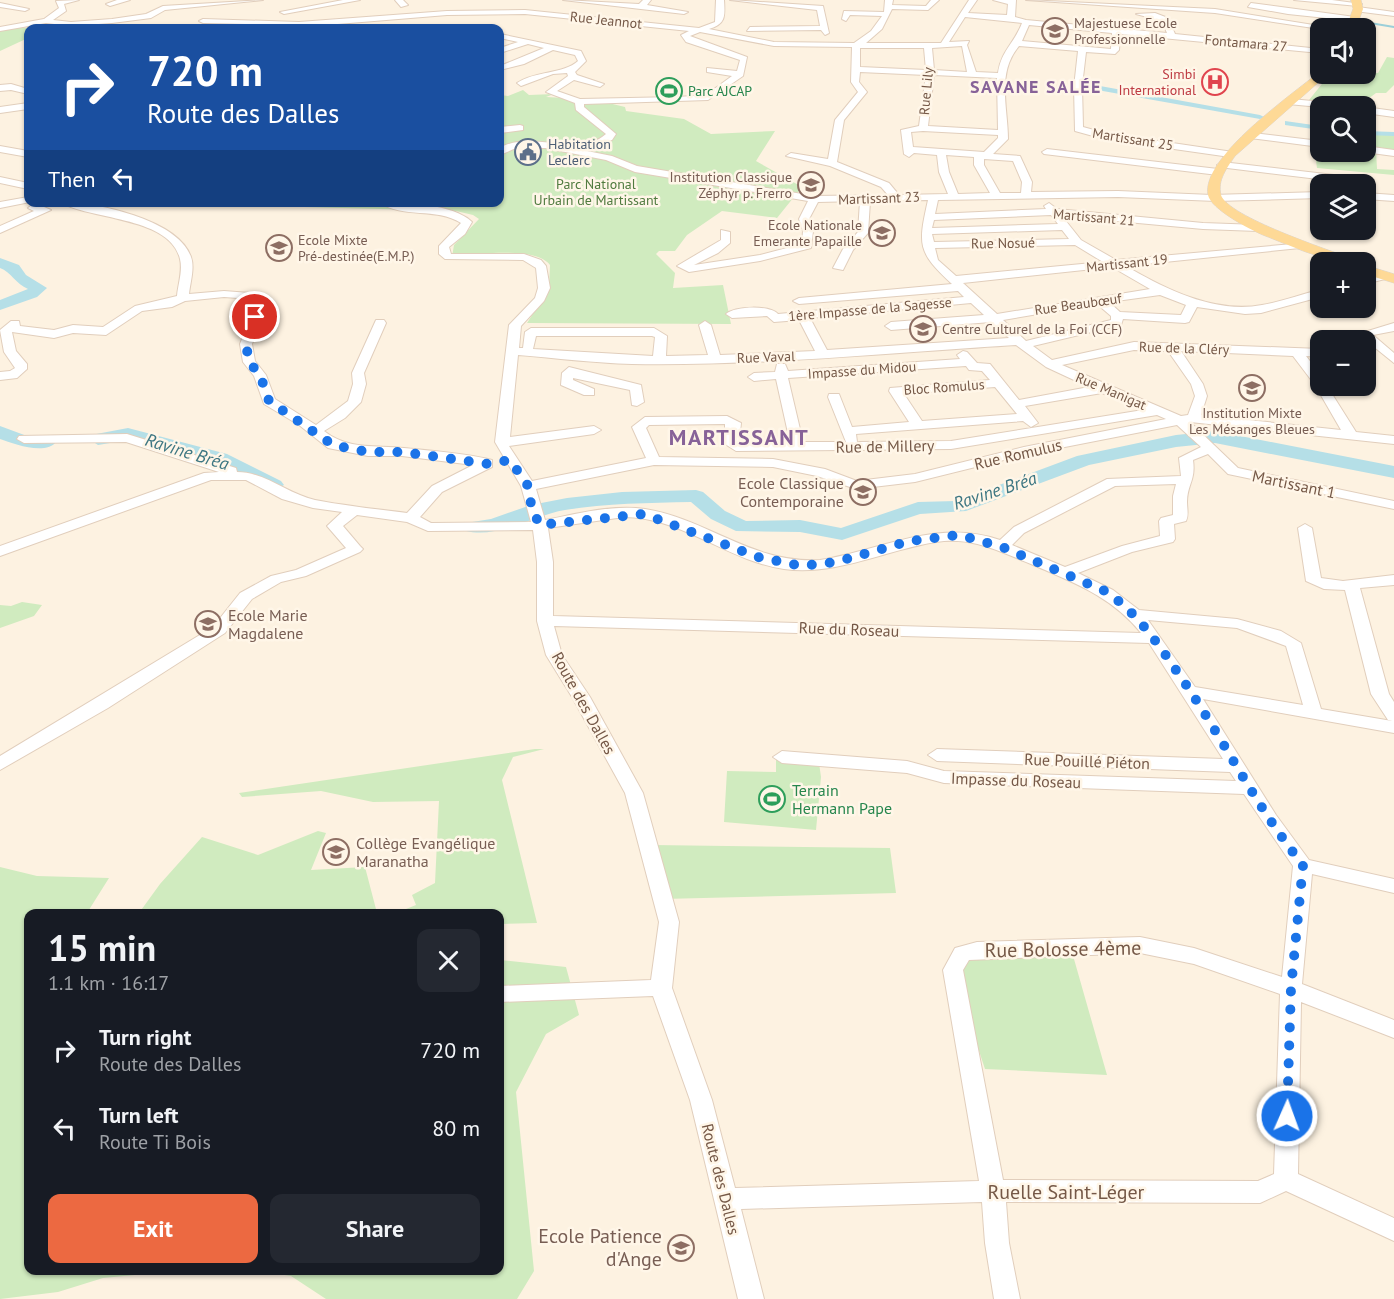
<!DOCTYPE html>
<meta charset="utf-8">
<style>
:root{--surface:#171b24;--page:#242831;--text:#f1f3f6;--muted:#9ea1a6;--accent:#ec6941}
body{margin:0;font-family:"PT Sans",sans-serif;background:var(--page);color:var(--text);height:100vh;display:flex;flex-direction:column;font-size:22px;white-space:nowrap}
*{box-sizing:border-box;margin:0}
p{font-size:20px;color:var(--muted)}
.icon{flex:none;width:33px;height:33px;fill:none;stroke:currentColor;stroke-width:2;stroke-linecap:round;stroke-linejoin:round}
.map{position:relative;flex:1;overflow:hidden}
.sheet{position:absolute;left:24px;top:909px;width:480px;height:366px;display:flex;flex-direction:column;background:var(--surface);border-radius:12px;box-shadow:0 2px 4px #0004}
.sheet>*{flex:none}
.banner{position:absolute;left:24px;top:24px;width:480px;height:183px;border-radius:12px;box-shadow:0 2px 4px #0004;background:#1a4fa0;color:#fff;overflow:hidden}
.buttons{position:absolute;left:1310px;top:18px;display:grid;gap:12px}
.buttons a{display:grid;place-items:center;width:66px;height:66px;border-radius:12px;background:var(--surface);box-shadow:0 2px 4px #0004;font-size:30px}
.pin{position:absolute;display:grid;place-items:center;width:51px;height:51px;color:#fff;margin:-26px;border:3px solid #fff;border-radius:50%;box-shadow:0 2px 6px #0007}
.me{position:absolute;width:66px;margin:-33px;rotate:2deg;stroke-linejoin:round;filter:drop-shadow(0 0 4px #0008)}
.turn{display:flex;align-items:center;gap:21px;height:126px;padding:0 24px;font-size:27px}
.turn .icon{width:78px;height:78px;stroke-width:2.5}
.turn b{display:block;font-size:42px;line-height:51px}
.then{display:flex;align-items:center;height:57px;padding:0 24px;background:#0003;gap:12px;font-size:22px}
.round{display:grid;place-items:center;flex:none;width:63px;height:63px;border-radius:12px;background:var(--page)}
.overview{display:flex;align-items:center;justify-content:space-between;height:102px;padding:0 24px}
h1{font-size:36px;font-weight:800;line-height:45px}
.action{display:flex;gap:12px;margin-top:auto;padding:12px 24px}
.action a{flex:1;height:69px;border-radius:12px;background:var(--accent);color:#fff;font-size:24px;font-weight:800;line-height:69px;text-align:center}
.action a+a{background:var(--page);color:var(--text)}
ul{padding:0;list-style:none}
li{display:flex;align-items:center;gap:18px;height:78px;padding:0 24px}
li div{flex:1}
li b{display:block;font-size:22px}
li em{font-style:normal}
.map>svg:first-child{display:block}
.green{fill:#d0ebbf}
.lines{fill:none;stroke-linecap:round;stroke-linejoin:round}
.stream{stroke:#9bcfd9;stroke-width:2}
.canal{fill:#b5dfe7;fill-rule:evenodd}
.river{fill:#b5dfe7;fill-rule:evenodd}
.minor-casing{stroke:#e1cebc;stroke-width:2}
.major-casing{stroke:#dbd4cf;stroke-width:1}
.minor{fill:#fff;fill-rule:evenodd}
.major{fill:#fed996;fill-rule:evenodd}
.route{stroke:#1a73e8;stroke-width:10;stroke-dasharray:0 18}
.labels{text-anchor:middle;stroke-width:5;stroke-linejoin:round;paint-order:stroke}
.far-street-label{font-size:14px;fill:#755847;stroke:#fff6e8}
.far-education-label{font-size:14px;fill:#785e54;stroke:#fff6e8;text-anchor:start}
.far-health-label{font-size:14px;fill:#be3a42;stroke:#fff6e8;text-anchor:end}
.far-leisure-label{font-size:14px;fill:#27864d;stroke:#fff6e8;text-anchor:start}
.far-service-label{font-size:14px;fill:#4e5e75;stroke:#fff6e8;text-anchor:start}
.far-park-label{font-size:14px;fill:#507b3f;stroke:#fff6e8}
.street-label{font-size:16px;fill:#755847;stroke:#fff6e8}
.education-label{font-size:16px;fill:#785e54;stroke:#fff6e8;text-anchor:start}
.leisure-label{font-size:16px;fill:#27864d;stroke:#fff6e8;text-anchor:start}
.far-district-label{font-size:18px;font-weight:bold;letter-spacing:1.5px;fill:#876298;stroke:#fff6e8}
.water-label{font-size:18px;font-style:italic;fill:#3d7682;stroke:#fff6e8}
.near-street-label{font-size:20px;fill:#755847;stroke:#fff6e8}
.near-education-label{font-size:20px;fill:#785e54;stroke:#fff6e8;text-anchor:end}
.district-label{font-size:22px;font-weight:bold;letter-spacing:1.5px;fill:#876298;stroke:#fff6e8}
</style>
<div class="map">
<svg width="1394" height="1299" viewBox="0 0 1394 1299">
<rect width="100%" height="100%" fill="#fdf2e1"/>
<path class="green" d="M0 28H29L28 38 0 51Z
M1387 57 1394 58V85L1386 93H1376C1355 110 1334 103 1309 100L1330 74 1378 73Z
M523 90 529 95 554 94 546 97 565 98 580 102 596 100 625 107 626 111 684 119 711 134 775 131 756 161 802 187 777 218 722 211 687 235 675 251H659L656 254 675 273 673 288 723 285 731 324 527 323 549 289 550 265C536 246 475 254 452 257L454 245 479 219 473 215 456 211 304 207 272 203 500 202V95L508 96Z
M1320 132V152H1365V132L1394 133V152L1376 150 1377 169 1394 170V175L1317 168 1314 146 1318 143Z
M22 602 42 605 34 616 0 628V605L11 606Z
M535 749H544L513 757 502 780 537 923 500 924V914L396 913 416 905 412 895 435 883 439 801 373 802 321 791 242 797 239 793Z
M776 758 819 763 821 777 816 830 724 822 727 771 776 772Z
M318 831 326 833 311 870 365 867 377 913H139L160 884 202 837 258 855Z
M653 845 890 848 896 893 663 899Z
M0 867 37 876 109 878 87 913 28 914V1270L177 1271 103 1278 58 1292 0 1299Z
M977 950 1072 952 1107 1075 985 1069 954 975Z
M500 960 566 967 579 1015 546 1034 516 1092 534 1271 517 1299H326L291 1276 260 1271 500 1270Z"/>
<g class="lines">
<path class="stream" d="M1364 22 1394 27"/>
<path class="canal" d="M1089 84 1260 115 1264 117 1260 119 1086 88V84Z
M1285 121 1320 126V130L1285 125Z
M1365 131 1394 132V136L1365 135Z"/>
<path class="river" d="M0 258 19 265 26 275 47 288 37 297 0 310V300L28 289C16 284 11 272 0 268Z
M0 426 27 436 55 437 57 441C46 456 14 444 0 439Z
M128 428 227 454 281 481 284 485 274 491 267 489 213 462 139 441 128 440 98 445 89 439 91 435Z
M1215 431 1394 466V478L1215 443 1176 447 1089 465 966 511 920 514 842 540 800 532 736 531 711 519 691 502C649 503 607 503 565 510 534 515 498 539 466 531L463 527 466 523 491 519 531 505 567 498 622 492 696 490 703 492 725 511 746 521 800 520 841 528 918 502 956 501 1077 456 1176 435Z"/>
<defs>
<path id="minor" d="M79 0 64 4 66 11 53 20 71 22 112 19 146 14 163 6 263 0 165 10 151 18 112 23 71 26 46 23 0 31V27L44 19 59 8 56 1Z
M117 0H130L110 6 106 4Z
M343 0H360L284 14 280 12Z
M395 0H403L408 5 401 7Z
M563 0 639 4 643 0H651L647 5 688 12 684 14Z
M716 0H724C725 16 726 24 709 29L774 42 854 43 871 31 882 16 850 15 846 21 842 19 844 11 884 12 885 0H893L892 5 926 6 931 0H939L928 10 892 9 882 29 866 43H941L969 0H977L968 13 1007 15 1008 4 993 0H1016L1015 17 1026 20 1167 33 1162 21 1136 14 1155 13 1168 18 1175 34 1320 49V53L1120 34 1119 50 1115 54 1086 52 1082 86 1083 127 1105 133 1233 152V156L1230 157 1104 139 1075 131 1074 87 1078 51 1019 46C996 73 1008 108 1008 139L993 154 1020 156 1032 182 1031 192 1118 191 1212 195 1320 192V198L1216 201 1118 197 938 200 935 214 1046 209 1044 206 1049 203 1057 209 1203 223 1258 225 1263 228 1258 231 1203 229 1062 216 1081 240 1116 260 1304 243V247L1300 248 1126 266C1165 289 1215 314 1262 305 1281 302 1301 294 1320 290V297L1261 313 1245 314 1197 307 1189 322 1185 323 1123 319 1121 325 1033 346 1052 360 1134 342 1320 349V357L1306 356 1320 374V386H1327L1356 432 1394 436V444L1190 422 1238 468 1394 501V509L1228 474 1208 454 1193 460C1196 481 1187 484 1187 502 1187 509 1189 515 1186 521L1174 524 1175 539 1173 542 1132 552 1078 573 1113 590 1139 610 1237 619 1281 631 1301 643 1321 709 1392 721 1388 720 1371 694 1345 590 1324 589 1306 581 1298 528 1305 524 1312 528 1321 578 1343 581 1394 575V585L1360 588 1389 694 1394 702V733L1203 699 1276 815 1309 860 1394 879V893L1312 874 1302 984 1394 1020V1038L1301 1002 1298 1174 1394 1218V1241L1286 1191 1260 1203 1006 1202 1009 1243 1020 1299H994L985 1243 982 1202 741 1209 764 1299H738L690 1100 653 996 500 1002V986L651 980 659 922 625 793 572 697 546 655 537 621V562L533 530 428 531 407 522 357 515 343 526 360 546 363 549 360 552 306 576 281 582 252 599 225 633 108 708 0 770V756L213 627 240 593 271 576 296 570 346 548 327 526 342 512 313 508 282 499 246 480H211L0 556V546L204 473 219 472 126 442 24 443 17 439 19 436 127 434 236 468 237 472C265 472 288 494 315 500 345 506 377 509 407 513L432 486 473 465 402 456H368L328 448 299 425 264 404 254 376 243 362 240 344 247 326V310L252 299 224 297 185 301 172 307 142 311 106 335 73 333 54 338 12 332 16 351 27 364V369L17 378 0 380V372L10 371 15 368 4 352 0 330 11 321H19L20 326 54 330 73 325 103 327 135 306 177 296C178 284 183 271 180 259 170 216 89 220 60 202 95 202 178 219 191 257 195 268 190 283 189 294L224 291 261 294 264 300 259 310V326L252 344 255 361 266 375 275 399 316 425 348 401 353 384 352 373 376 320H384L386 323 364 373 366 384 361 402 345 418 324 431C348 450 375 445 404 448 433 451 464 453 492 460V467L442 492 420 517 431 523 531 522 521 486 495 442 509 325 535 298 538 288 536 268 523 260 445 259 439 254V246L461 223C436 207 403 219 379 202 404 202 454 204 472 222L465 234 449 247 451 254H524L541 260 546 266 550 288 544 301 521 326 519 348H523L525 332 531 328H654L667 336 666 356 708 355 699 325 705 321 711 325 720 355 815 351 799 320 774 322 767 316 732 318 726 314C735 306 770 305 778 314L964 297 958 291 799 304 793 301 799 298 952 284C917 252 918 245 928 200L870 201 868 233 853 250 843 270 833 268 843 249 858 232 860 201 818 202 809 219 813 231 811 248 760 261 689 272 677 266 721 240V230L730 232V243L718 253 694 265 760 255 802 244 803 231 799 219 808 201 635 172 606 160 545 148H516L500 155V148C531 129 578 159 606 134L576 110 575 103 546 92 568 76 567 73 553 74 521 86 517 83C534 71 564 74 578 61L575 55 553 50 524 64 500 70V66L544 48 528 44 500 53V48L518 42 500 38V34L581 51 586 61 575 72 577 75 604 84 600 87 574 80 557 91 580 99 678 97 706 95 732 76 707 72V68L737 71 740 60 686 42 681 35 689 31 525 14 447 15 289 28H281L284 25 203 23 199 21 203 19 299 22 447 11 525 10 699 28 715 22ZM965 17 1022 23C1014 44 1001 51 998 73L976 72 967 45 969 41 949 42ZM1029 25 1112 33 1111 49 1022 41ZM700 32 774 46 852 47 851 82 858 92 835 120 828 159 791 153 786 156 830 166 881 187 888 195 814 196 637 166 612 156 577 149 612 140 616 134 584 107V104L708 100 743 76 747 57 690 36ZM962 46 967 72 934 70 932 48ZM860 48H924L926 70 860 67ZM860 72 926 75 919 126 901 130 904 154 909 157 914 153 937 155 939 172 948 194 899 195 889 183 837 162 844 120 867 92 859 82ZM934 75 997 78 998 130 928 126ZM923 131 998 135V138L984 152 913 147 911 132ZM946 155 974 157V165L990 193 958 194 949 172ZM984 159 1013 161 1022 182 1021 193H1000L984 165ZM1051 215 1058 224 932 228 934 220ZM1062 230 1069 239 934 242 932 234ZM1075 245 1103 262 956 276 938 260 935 248ZM1112 267 1150 289 997 314 963 283ZM1160 295 1186 305 1181 315 1120 312 1109 302ZM971 303 984 315 891 322 885 326 891 330 991 322 1009 338 827 350 810 318ZM1097 304 1111 316V320L1026 341 1003 320ZM536 336H652L655 337 653 356 533 349ZM1016 345 1046 367 1089 387 1019 400 990 364 977 363 967 352 963 351 957 355 960 359 788 371 785 364H777L775 372 754 373 748 377 754 381 776 379 790 442 739 443 741 423 727 416 645 417 632 427 646 458 532 481 509 446 594 434 601 430 594 426 510 437 518 355C556 358 594 363 632 364 760 366 888 353 1016 345ZM1134 350 1168 351 1191 384 1195 396 1188 415 1181 416 1062 365ZM1181 351 1293 356 1315 385 1341 430 1201 415 1207 396 1203 384ZM966 366 969 370 982 371 990 380 890 388 889 391 909 422 852 427 839 394H829L828 397 846 442H803L788 378ZM995 387 1017 414 922 421 904 394ZM1102 393 1143 410 951 441 857 442 856 434 1023 421 1031 427 1038 423 1025 406ZM1157 415 1166 419 1024 447 915 474 857 481 825 469 773 459 659 457 646 428 649 425 725 424V444L736 451 951 449ZM1177 425 1201 447 1179 458 1181 476 1107 479 1014 527 1000 540C937 518 882 550 820 560 752 564 708 519 645 509 613 504 577 514 545 520L536 489 654 465 773 467 817 476 856 489 915 482 1024 455ZM1176 484 1173 496V515L1161 518 1159 521 1160 536 1122 546 1065 567 1012 545 1024 533 1115 486ZM624 517C681 517 728 561 784 569 837 576 885 550 936 542 971 536 999 551 1031 564 1072 582 1112 596 1141 633L553 616V562L548 528ZM1148 620 1237 628 1286 646 1303 705 1195 687ZM554 626 1149 643 1223 759 937 749 928 755 937 761 1230 772 1236 781 944 771 907 761 782 751 773 757 782 763 907 773 944 783 1244 794 1293 866 1282 977 1194 948 1140 937 977 942 955 948 943 970 979 1181 735 1188 712 1100 672 988 679 922 643 793 590 697 562 655ZM1140 953 1194 964 1280 994 1274 1174 1258 1181 1003 1180 963 970 969 960Z
M730 0 823 6 829 33 825 35 821 30 747 31 750 27 820 26 817 10Z
M1026 0 1215 9 1332 28 1320 29 1215 13Z
M1294 0H1332L1362 4 1358 6Z
M0 3 29 9 25 11 0 7Z
M1251 3 1355 17 1359 19 1355 21 1288 14 1248 7Z
M1358 7 1394 12V16L1355 11Z
M11 84 28 89V94L11 90 0 91V85Z
M1291 99 1333 103 1337 106 1320 107 1288 104V100Z
M28 103V109L0 113V107Z
M1365 107 1394 111V117L1365 113Z
M520 125 523 126V130L500 133V127Z
M1253 133 1320 141V147L1250 138V134Z
M0 146 28 151V157L0 152Z
M1365 146 1394 150V156L1364 152Z
M1047 149 1218 169 1223 172 1218 175 1044 154 1042 152Z
M1222 162 1368 179 1373 182 1368 185 1219 167 1217 165Z
M0 177 28 183V189L0 183Z
M1365 193 1394 195V201L1365 199Z
M28 197 30 202 0 208V202Z
M36 202H50L44 207 51 210 0 233V226L34 211 28 208Z
M1385 273 1391 276 1389 278 1365 284V278Z
M1394 323V331L1373 335 1394 353V363L1358 334Z
M569 367 641 385 644 402 637 406 632 405 630 390 573 378V380L594 389V395H584L561 385 562 373Z"/>
<path id="major" d="M1351 0H1361L1363 9 1356 28H1346L1353 9Z
M1319 72 1328 74 1235 156C1227 168 1217 180 1221 195 1228 217 1329 250 1353 259L1355 262C1323 262 1292 246 1263 235 1249 229 1211 209 1208 195 1201 157 1292 95 1319 72Z
M1365 265 1394 274V283L1365 274Z"/>
</defs>
<use href="#minor" class="minor-casing"/>
<use href="#major" class="major-casing"/>
<use href="#minor" class="minor"/>
<use href="#major" class="major"/>
</g>
<g class="lines">
<path class="route" d="M255 317 246 344 249 362 260 375 269 401 333 445 368 452H402L488 464 510 460 528 486 532 510 540 525 644 514 758 557 801 566 836 562 910 541 959 535 1002 547 1105 591C1138 613 1158 644 1180 676 1223 738 1256 807 1303 865L1291 988 1287 1116"/>
</g>
<defs>
<symbol id="university-ring" viewBox="-11 -11 22 22"><circle r="9.5" fill="#fff6e8" stroke="#8d6e63" stroke-width="1.5"/><path d="M0-5L7-2L0 1L-7-2ZM-4 1L0 2.5L4 1V4Q0 6-4 4Z" fill="#8d6e63"/></symbol>
<symbol id="hospital-ring" viewBox="-11 -11 22 22"><circle r="9.5" fill="#fff6e8" stroke="#e0444e" stroke-width="1.5"/><path d="M-5-5h3v3.5h4V-5h3V5h-3V1.5h-4V5h-3Z" fill="#e0444e"/></symbol>
<symbol id="stadium-ring" viewBox="-11 -11 22 22"><circle r="9.5" fill="#fff6e8" stroke="#2e9e5b" stroke-width="1.5"/><path d="M0-5a6.5 5 0 1 0 0 10a6.5 5 0 1 0 0-10ZM-3.5-1.8h7v3.6h-7Z" fill="#2e9e5b"/></symbol>
<symbol id="civic-ring" viewBox="-11 -11 22 22"><circle r="9.5" fill="#fff6e8" stroke="#5c6f8a" stroke-width="1.5"/><path d="M-.6-6.5H3V-4.5H.6V-3L4-1V1h2V6H-6V1h2V-1L-.6-3ZM-1.2 2.5V6h2.4V2.5Z" fill="#5c6f8a"/></symbol>
<symbol id="school-ring" viewBox="-11 -11 22 22"><circle r="9.5" fill="#fff6e8" stroke="#8d6e63" stroke-width="1.5"/><path d="M0-5L7-2L0 1L-7-2ZM-4 1L0 2.5L4 1V4Q0 6-4 4Z" fill="#8d6e63"/></symbol>
</defs>
<g fill-rule="evenodd">
<use href="#university-ring" x="1040" y="16" width="30" height="30"/>
<use href="#hospital-ring" x="1200" y="67" width="30" height="30"/>
<use href="#stadium-ring" x="654" y="76" width="30" height="30"/>
<use href="#civic-ring" x="513" y="137" width="30" height="30"/>
<use href="#school-ring" x="796" y="170" width="30" height="30"/>
<use href="#school-ring" x="867" y="218" width="30" height="30"/>
<use href="#school-ring" x="264" y="233" width="30" height="30"/>
<use href="#school-ring" x="908" y="314" width="30" height="30"/>
<use href="#school-ring" x="1237" y="373" width="30" height="30"/>
<use href="#school-ring" x="848" y="477" width="30" height="30"/>
<use href="#school-ring" x="193" y="609" width="30" height="30"/>
<use href="#stadium-ring" x="757" y="784" width="30" height="30"/>
<use href="#school-ring" x="321" y="837" width="30" height="30"/>
<use href="#school-ring" x="666" y="1233" width="30" height="30"/>
</g>
<g class="labels">
<g class="far-street-label">
<text transform="translate(606 20) rotate(6)" y="5">Rue Jeannot</text>
<text transform="translate(1246 43) rotate(5)" y="5">Fontamara 27</text>
<text transform="translate(926 91) rotate(-85)" y="5">Rue Lily</text>
<text transform="translate(1133 139) rotate(9)" y="5">Martissant 25</text>
<text transform="translate(879 198) rotate(-2)" y="5">Martissant 23</text>
<text transform="translate(1094 217) rotate(5)" y="5">Martissant 21</text>
<text transform="translate(1003 243) rotate(-1)" y="5">Rue Nosué</text>
<text transform="translate(1127 263) rotate(-6)" y="5">Martissant 19</text>
<text transform="translate(1078 304) rotate(-8)" y="5">Rue Beaubœuf</text>
<text transform="translate(870 309) rotate(-5)" y="5">1ère Impasse de la Sagesse</text>
<text transform="translate(1184 348) rotate(2)" y="5">Rue de la Cléry</text>
<text transform="translate(766 357) rotate(-2)" y="5">Rue Vaval</text>
<text transform="translate(862 370) rotate(-4)" y="5">Impasse du Midou</text>
<text transform="translate(944 387) rotate(-4)" y="5">Bloc Romulus</text>
<text transform="translate(1111 391) rotate(23)" y="5">Rue Manigat</text>
</g>
<g class="far-education-label">
<text x="1074" y="28">Majestuese Ecole<tspan x="1074" dy="16">Professionnelle</tspan></text>
<text x="792" y="182" text-anchor="end">Institution Classique<tspan x="792" dy="16">Zéphyr p. Frerro</tspan></text>
<text x="862" y="230" text-anchor="end">Ecole Nationale<tspan x="862" dy="16">Emerante Papaille</tspan></text>
<text x="298" y="245">Ecole Mixte<tspan x="298" dy="16">Pré-destinée(E.M.P.)</tspan></text>
<text x="942" y="334">Centre Culturel de la Foi (CCF)</text>
<text x="1252" y="418" text-anchor="middle">Institution Mixte<tspan x="1252" dy="16">Les Mésanges Bleues</tspan></text>
</g>
<g class="far-health-label">
<text x="1196" y="79">Simbi<tspan x="1196" dy="16">International</tspan></text>
</g>
<g class="far-leisure-label">
<text x="688" y="96">Parc AJCAP</text>
</g>
<g class="far-service-label">
<text x="548" y="149">Habitation<tspan x="548" dy="16">Leclerc</tspan></text>
</g>
<g class="far-park-label">
<text x="596" y="189">Parc National<tspan x="596" dy="16">Urbain de Martissant</tspan></text>
</g>
<g class="street-label">
<text transform="translate(885 446) rotate(-1)" y="6">Rue de Millery</text>
<text transform="translate(1018 454) rotate(-13)" y="6">Rue Romulus</text>
<text transform="translate(1294 484) rotate(12)" y="6">Martissant 1</text>
<text transform="translate(849 629) rotate(2)" y="6">Rue du Roseau</text>
<text transform="translate(584 703) rotate(61)" y="6">Route des Dalles</text>
<text transform="translate(1087 761) rotate(2)" y="6">Rue Pouillé Piéton</text>
<text transform="translate(1016 780) rotate(2)" y="6">Impasse du Roseau</text>
<text transform="translate(721 1179) rotate(76)" y="6">Route des Dalles</text>
</g>
<g class="education-label">
<text x="844" y="489" text-anchor="end">Ecole Classique<tspan x="844" dy="18">Contemporaine</tspan></text>
<text x="228" y="621">Ecole Marie<tspan x="228" dy="18">Magdalene</tspan></text>
<text x="356" y="849">Collège Evangélique<tspan x="356" dy="18">Maranatha</tspan></text>
</g>
<g class="leisure-label">
<text x="792" y="796">Terrain<tspan x="792" dy="18">Hermann Pape</tspan></text>
</g>
<g class="far-district-label">
<text x="1036" y="93">SAVANE SALÉE</text>
</g>
<g class="water-label">
<text transform="translate(187 452) rotate(17)" y="6">Ravine Bréa</text>
<text transform="translate(995 491) rotate(-18)" y="6">Ravine Bréa</text>
</g>
<g class="near-street-label">
<text transform="translate(1063 949) rotate(-1)" y="7">Rue Bolosse 4ème</text>
<text x="1066" y="1199">Ruelle Saint-Léger</text>
</g>
<g class="near-education-label">
<text x="662" y="1243">Ecole Patience<tspan x="662" dy="23">d'Ange</tspan></text>
</g>
<g class="district-label">
<text x="739" y="445">MARTISSANT</text>
</g>
</g>
</svg>
<div class="buttons">
<a><svg class="icon" aria-label="sound" viewBox="0 0 24 24"><path d="M4 9h4l5-4v14l-5-4H4zM17 9q2 3 0 6"/></svg></a>
<a><svg class="icon" aria-label="search" viewBox="0 0 24 24"><circle cx="10" cy="10" r="6"/><path d="M15 15l6 6"/></svg></a>
<a><svg class="icon" aria-label="layers" viewBox="0 0 24 24"><path d="M12 4l9 5-9 5-9-5zM3 14l9 5 9-5"/></svg></a>
<a>+</a>
<a>−</a>
</div>
<div class="pin" style="left:255px;top:317px;background:#d93025"><svg class="icon" aria-label="arrive" viewBox="0 0 24 24"><path d="M6 21V4h12l-3 4 3 4H6"/></svg></div>
<svg class="me" style="left:1287px;top:1116px" viewBox="-20 -20 40 40"><circle r="17" fill="#1a73e8" stroke="#fff" stroke-width="3"/><path d="M0-11L8 9 0 5-8 9z" fill="#fff"/></svg>
<div class="banner">
<div class="turn"><svg class="icon" aria-label="right" viewBox="0 0 24 24"><path d="M7 20v-9h11M14 6l5 5-5 5"/></svg><div><b>720 m</b>Route des Dalles</div></div>
<div class="then">Then<svg class="icon" aria-label="left" viewBox="0 0 24 24"><path d="M17 20v-9H6M10 6l-5 5 5 5"/></svg></div>
</div>
<section class="sheet">
<div class="overview"><div><h1>15 min</h1><p>1.1 km · 16:17</p></div><a class="round"><svg class="icon" aria-label="close" viewBox="0 0 24 24"><path d="M6 6l12 12M18 6L6 18"/></svg></a></div>
<ul>
<li><svg class="icon" aria-label="right" viewBox="0 0 24 24"><path d="M7 20v-9h11M14 6l5 5-5 5"/></svg><div><b>Turn right</b><p>Route des Dalles</p></div><em>720 m</em></li>
<li><svg class="icon" aria-label="left" viewBox="0 0 24 24"><path d="M17 20v-9H6M10 6l-5 5 5 5"/></svg><div><b>Turn left</b><p>Route Ti Bois</p></div><em>80 m</em></li>
</ul>
<div class="action"><a>Exit</a><a>Share</a></div>
</section>
</div>
